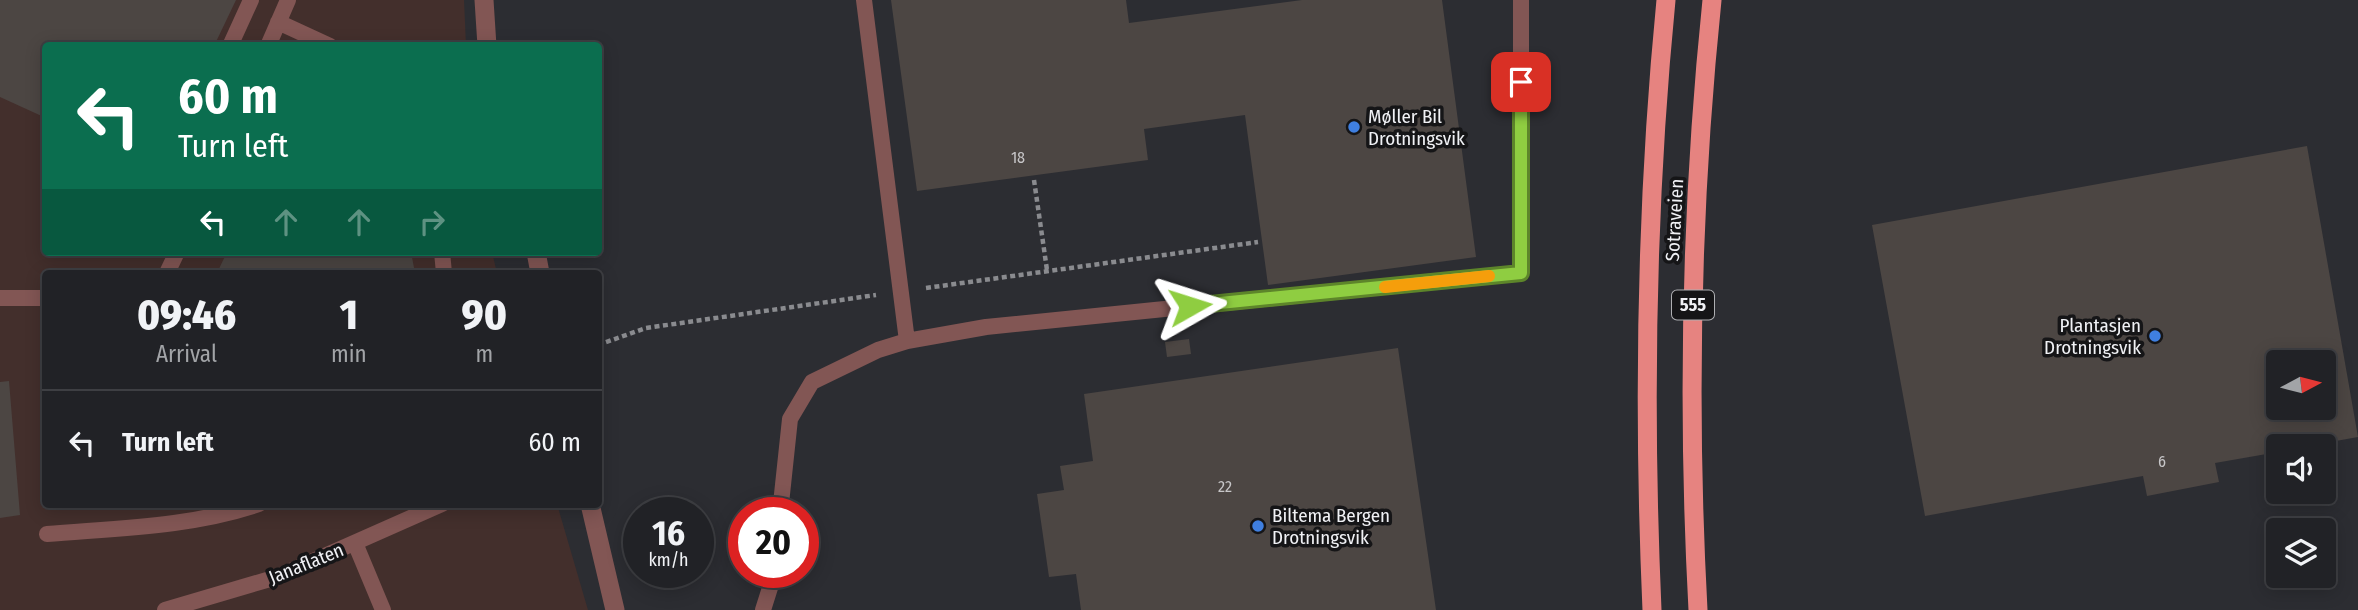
<!DOCTYPE html>
<meta charset="utf-8">
<style>
:root{--surface:#212226;--page:#292a2e;--text:#f1f3f6;--muted:#a2a4a7;--line:#3e3f43}
body{margin:0;font-family:"Fira Sans Condensed",sans-serif;background:var(--page);color:var(--text);height:100vh;display:flex;flex-direction:column;font-size:26px;white-space:nowrap}
*{box-sizing:border-box;margin:0}
p{font-size:23px;color:var(--muted)}
.icon{flex:none;width:38px;height:38px;fill:none;stroke:currentColor;stroke-width:2;stroke-linecap:round;stroke-linejoin:round}
.map{position:relative;flex:1;overflow:hidden}
.side{position:absolute;left:42px;top:270px;width:560px;height:238px;display:flex;flex-direction:column;background:var(--surface);border-radius:7px;box-shadow:0 4px 18px #0003,0 0 0 2px var(--line)}
.side>*{flex:none}
.top-card{position:absolute;left:42px;top:42px;width:560px;height:214px;border-radius:7px;box-shadow:0 4px 18px #0003,0 0 0 2px var(--line);background:#0b6e4f;color:#fff;overflow:hidden}
.needle{width:46px;rotate:83deg}
.tools{position:absolute;left:2266px;top:350px;display:grid;gap:14px}
.tools a{display:grid;place-items:center;width:70px;height:70px;border-radius:7px;background:var(--surface);box-shadow:0 4px 18px #0003,0 0 0 2px var(--line);font-size:35px}
.speed{position:absolute;left:623px;top:497px;display:flex;gap:14px;font-size:35px;font-weight:700;text-align:center}
.speed>*{display:grid;place-content:center;width:91px;height:91px;border-radius:50%;background:var(--surface);box-shadow:0 4px 18px #0003,0 0 0 2px var(--line);line-height:1}
.speed small{font-size:18px;font-weight:400}
.speed .limit{border:10px solid #d22;background:#fff;color:#111}
.pin{position:absolute;display:grid;place-items:center;width:60px;height:60px;color:#fff;margin:-30px;border-radius:14px;box-shadow:0 4px 10px #0006}
.me{position:absolute;width:77px;margin:-38px;rotate:84deg;stroke-linejoin:round;filter:drop-shadow(0 0 5px #0008)}
.turn{display:flex;align-items:center;gap:24px;height:147px;padding:0 21px;font-size:32px}
.turn .icon{width:91px;height:91px;stroke-width:2.5}
.turn b{display:block;font-size:49px;line-height:60px}
.lanes{display:flex;align-items:center;height:66px;padding:0 21px;background:#0003;justify-content:center;gap:35px;direction:ltr}
.lanes .off{opacity:.35}
.eta{display:flex;justify-content:space-evenly;align-items:center;height:119px;text-align:center}
.eta b{font-size:42px;font-weight:800;line-height:49px}
ul{padding:0;list-style:none}
li{display:flex;align-items:center;gap:21px;height:105px;padding:0 21px;border-top:2px solid var(--line)}
li div{flex:1}
li b{display:block;font-size:26px}
li em{font-style:normal}
.map>svg:first-child{display:block}
.industrial{fill:#432f2c}
.building{fill:#4c4643;fill-rule:evenodd}
.lines{fill:none;stroke-linecap:round;stroke-linejoin:round}
.path{stroke:#8a8b8f;stroke-width:4.5;stroke-dasharray:5 3.5;stroke-linecap:butt}
.service{stroke:#825654;stroke-width:16}
.tertiary{stroke:#825654;stroke-width:19}
.trunk{stroke:#e68380;stroke-width:19}
.route-casing{stroke:#5d852a;stroke-width:18}
.route{stroke:#8fcd41;stroke-width:12}
.slow{stroke:#f59e0b;stroke-width:12}
.shop-dot{fill:#3f7fe0;stroke:#151517;stroke-width:2.5}
.labels{text-anchor:middle;stroke-width:7;stroke-linejoin:round;paint-order:stroke}
.number-label{font-size:16px;fill:#c7c6c8}
.shield{fill:#151517;stroke:#aeafb2;stroke-width:2}
.shield-label{font-size:18px;font-weight:bold;fill:#f0f1f5}
.poi-label{font-size:19px;fill:#f0f1f5;stroke:#151517;text-anchor:start}
.street-label{font-size:19px;fill:#f0f1f5;stroke:#151517}
</style>
<div class="map">
<svg width="2358" height="610" viewBox="0 0 2358 610">
<rect width="100%" height="100%" fill="#2c2d32"/>
<path class="industrial" d="M0 0H464L466 45 46 46V252H492L497 273H46V504H557L588 610H0Z"/>
<path class="building" d="M0 0H236L214 46H46V118L0 97Z
M891 0H1126L1129 23 1302 0H1442L1476 257 1268 285 1245 115 1144 129 1148 160 917 191Z
M2307 146 2358 437 2308 446H2278V452L2215 463 2219 482 2147 496 2143 476 1925 516 1872 225ZM2278 362H2324V408H2278Z
M227 252H411L415 273H217Z
M1189 339 1191 354 1167 357 1165 342Z
M1398 348 1436 610H1081L1076 574 1049 577 1037 494 1064 490 1060 466 1093 461 1084 394Z
M9 381 20 515 0 518V382Z"/>
<g class="lines">
<path class="path" d="M1034 180 1047 270
M926 288 1258 242
M598 345 646 328 876 295"/>
<path class="service" d="M864 0 907 341
M278 22 330 46
M230 46 251 0
M268 46 288 0
M442 252 444 273
M167 273 177 252
M0 298H46
M780 513 790 419 812 382 878 350 907 341 986 327 1521 273V0
M47 534C118 528 191 527 259 504
M355 543 383 610
M165 610 277 577 442 504
M763 610 775 572"/>
<path class="tertiary" d="M484 0 487 46
M536 252 540 273
M590 504 615 610"/>
<path class="trunk" d="M1652 610C1643 406 1646 203 1666 0
M1698 610C1687 406 1691 203 1712 0"/>
</g>
<g class="lines">
<defs>
<path id="route" d="M1190 306 1521 273V82"/>
</defs>
<use href="#route" class="route-casing"/>
<use href="#route" class="route"/>
<path class="slow" d="M1385 287 1489 276"/>
</g>
<g class="shop-dot">
<circle cx="1354" cy="127" r="7"/>
<circle cx="2155" cy="336" r="7"/>
<circle cx="1258" cy="526" r="7"/>
</g>
<g class="labels">
<g class="number-label">
<text x="1018" y="163">18</text>
<text x="2162" y="467">6</text>
<text x="1225" y="492">22</text>
</g>
<rect class="shield" x="1672" y="290.5" width="42" height="29" rx="5"/>
<g class="shield-label">
<text x="1693" y="311">555</text>
</g>
<g class="poi-label">
<text x="1368" y="123">Møller Bil<tspan x="1368" dy="22">Drotningsvik</tspan></text>
<text x="2141" y="332" text-anchor="end">Plantasjen<tspan x="2141" dy="22">Drotningsvik</tspan></text>
<text x="1272" y="522">Biltema Bergen<tspan x="1272" dy="22">Drotningsvik</tspan></text>
</g>
<g class="street-label">
<text transform="translate(1674 220) rotate(-87)" y="7">Sotraveien</text>
<text transform="translate(306 563) rotate(-22)" y="7">Janaflaten</text>
</g>
</g>
</svg>
<div class="tools">
<a><svg class="needle" viewBox="-14 -14 28 28"><path d="M0-13l5 13h-10z" fill="#e53935"/><path d="M0 13l5-13h-10z" fill="#a2a4a7"/></svg></a>
<a><svg class="icon" aria-label="sound" viewBox="0 0 24 24"><path d="M4 9h4l5-4v14l-5-4H4zM17 9q2 3 0 6"/></svg></a>
<a><svg class="icon" aria-label="layers" viewBox="0 0 24 24"><path d="M12 4l9 5-9 5-9-5zM3 14l9 5 9-5"/></svg></a>
</div>
<div class="speed"><div>16<small>km/h</small></div><div class="limit">20</div></div>
<div class="pin" style="left:1521px;top:82px;background:#d93025"><svg class="icon" aria-label="arrive" viewBox="0 0 24 24"><path d="M6 21V4h12l-3 4 3 4H6"/></svg></div>
<svg class="me" style="left:1190px;top:306px" viewBox="-20 -20 40 40"><path d="M0-17L14 15 0 8-14 15z" fill="#8fcd41" stroke="#fff" stroke-width="4"/></svg>
<div class="top-card">
<div class="turn"><svg class="icon" aria-label="left" viewBox="0 0 24 24"><path d="M17 20v-9H6M10 6l-5 5 5 5"/></svg><div><b>60 m</b>Turn left</div></div>
<div class="lanes"><svg class="icon" aria-label="left" viewBox="0 0 24 24"><path d="M17 20v-9H6M10 6l-5 5 5 5"/></svg><svg class="icon off" aria-label="ahead" viewBox="0 0 24 24"><path d="M12 20V5M6 11l6-6 6 6"/></svg><svg class="icon off" aria-label="ahead" viewBox="0 0 24 24"><path d="M12 20V5M6 11l6-6 6 6"/></svg><svg class="icon off" aria-label="right" viewBox="0 0 24 24"><path d="M7 20v-9h11M14 6l5 5-5 5"/></svg></div>
</div>
<section class="side">
<div class="eta">
<div><b>09:46</b><p>Arrival</p></div>
<div><b>1</b><p>min</p></div>
<div><b>90</b><p>m</p></div>
</div>
<ul>
<li><svg class="icon" aria-label="left" viewBox="0 0 24 24"><path d="M17 20v-9H6M10 6l-5 5 5 5"/></svg><div><b>Turn left</b></div><em>60 m</em></li>
</ul>
</section>
</div>
